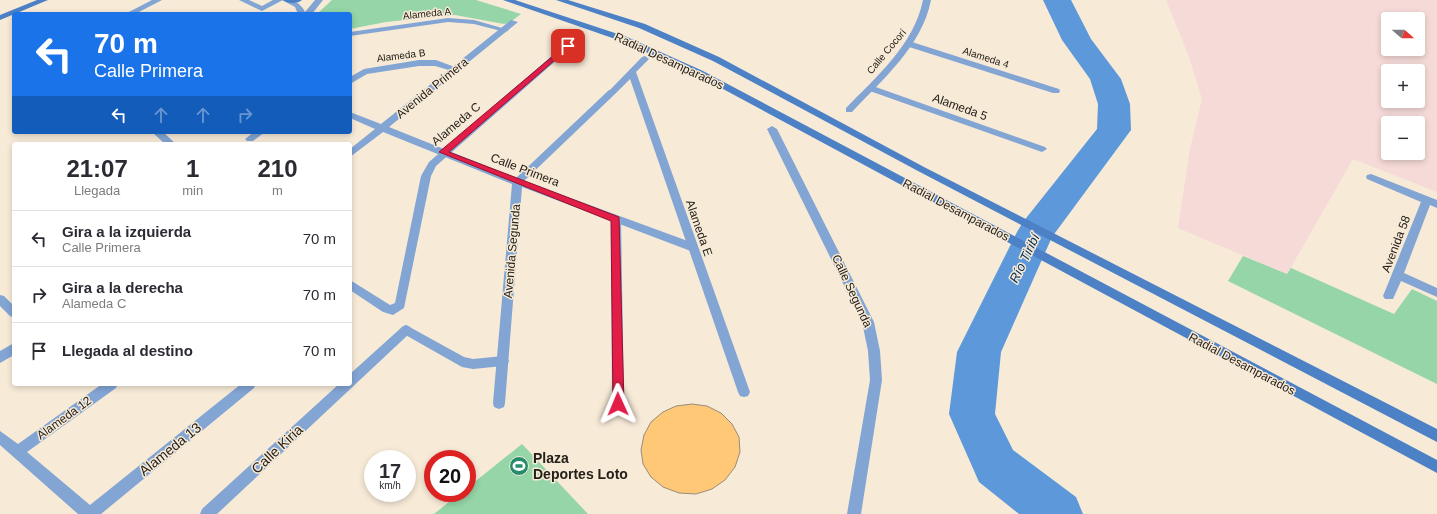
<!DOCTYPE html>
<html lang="es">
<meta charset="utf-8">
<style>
:root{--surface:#fff;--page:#f2f2f3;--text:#2b2b33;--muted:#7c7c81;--line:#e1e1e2}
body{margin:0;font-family:Arial,sans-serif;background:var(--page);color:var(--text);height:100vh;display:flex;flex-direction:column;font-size:15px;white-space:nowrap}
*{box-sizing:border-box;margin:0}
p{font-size:13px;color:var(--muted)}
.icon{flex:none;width:22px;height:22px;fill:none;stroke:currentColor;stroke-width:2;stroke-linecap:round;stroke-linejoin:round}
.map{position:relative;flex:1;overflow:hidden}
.sheet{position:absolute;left:12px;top:142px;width:340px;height:244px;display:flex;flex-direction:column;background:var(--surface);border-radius:4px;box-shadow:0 2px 6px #0003}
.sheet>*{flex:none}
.hud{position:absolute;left:12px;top:12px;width:340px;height:122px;border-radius:4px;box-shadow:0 2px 6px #0003;background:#1a73e8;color:#fff;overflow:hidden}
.needle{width:26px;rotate:110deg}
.controls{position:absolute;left:1381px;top:12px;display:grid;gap:8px}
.controls a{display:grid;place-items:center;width:44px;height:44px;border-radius:4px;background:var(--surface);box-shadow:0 2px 6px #0003;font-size:20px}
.speed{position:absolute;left:364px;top:450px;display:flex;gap:8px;font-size:20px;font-weight:700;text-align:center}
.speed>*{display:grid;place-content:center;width:52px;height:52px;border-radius:50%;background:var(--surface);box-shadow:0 2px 6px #0003;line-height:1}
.speed small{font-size:10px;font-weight:400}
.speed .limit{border:6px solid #d22;background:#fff;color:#111}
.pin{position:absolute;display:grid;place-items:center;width:34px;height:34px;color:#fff;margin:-17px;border-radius:8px;box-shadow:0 2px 6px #0006}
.me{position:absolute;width:44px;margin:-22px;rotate:359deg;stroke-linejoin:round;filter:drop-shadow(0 0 3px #0008)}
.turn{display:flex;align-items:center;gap:14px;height:84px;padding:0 16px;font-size:18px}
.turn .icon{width:52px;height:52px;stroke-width:2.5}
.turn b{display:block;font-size:28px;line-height:34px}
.lanes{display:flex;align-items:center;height:38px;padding:0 16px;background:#0003;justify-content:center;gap:20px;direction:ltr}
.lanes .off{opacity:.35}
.eta{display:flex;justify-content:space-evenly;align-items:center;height:68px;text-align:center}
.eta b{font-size:24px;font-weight:800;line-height:28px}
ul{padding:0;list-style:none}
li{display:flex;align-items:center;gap:12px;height:56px;padding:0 16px;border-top:1px solid var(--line)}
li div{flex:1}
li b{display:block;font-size:15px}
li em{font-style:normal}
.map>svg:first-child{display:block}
.education{fill:#f5dad8;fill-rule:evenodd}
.green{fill:#95d5a7}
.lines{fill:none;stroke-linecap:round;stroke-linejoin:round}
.river{fill:#5d98da;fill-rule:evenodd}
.building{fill:#fec876;stroke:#988c7b}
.service{fill:#82a5d4;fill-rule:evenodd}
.minor{fill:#82a5d4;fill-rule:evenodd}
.secondary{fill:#4c81c6;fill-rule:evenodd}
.route{fill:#e11d48;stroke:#92132f}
.labels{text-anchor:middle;stroke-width:3;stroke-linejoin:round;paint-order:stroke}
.far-street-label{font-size:10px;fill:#25201a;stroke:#f7ead7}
.street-label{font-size:12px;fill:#25201a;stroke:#f7ead7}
.water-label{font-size:13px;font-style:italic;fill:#002a54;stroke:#f7ead7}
.near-street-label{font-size:14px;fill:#25201a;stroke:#f7ead7}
.near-poi-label{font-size:14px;font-weight:bold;fill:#25201a;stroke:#f7ead7;text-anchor:start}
</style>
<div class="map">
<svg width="1437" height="514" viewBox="0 0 1437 514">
<rect width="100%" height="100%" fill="#f7ead7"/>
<path class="education" d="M1166 0H1437V192L1353 159 1287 274 1178 228 1190 149 1202 99 1188 54ZM1388 19H1418V49H1388ZM1388 71H1418V101H1388ZM1388 123H1418V153H1388Z"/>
<path class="green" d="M332 0H476L521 14 509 23 504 24 455 15 386 22 350 29V14H317Z
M1243 256 1287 274 1291 268 1394 314 1412 289 1437 301V384L1228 281Z
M522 444 588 514H434L460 493H467V488Z"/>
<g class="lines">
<path class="river" d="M1043 0H1071L1091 39 1121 79 1130 104 1131 130 1052 237 1001 352 995 414 1013 450 1076 497 1083 514H1019L979 482 949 414 957 352 1017 232 1023 222 1097 129 1098 104 1090 79 1062 40Z"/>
</g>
<path class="building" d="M692 404 707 406 721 413 732 424 739 437 740 452 735 467 725 480 712 489 696 494 679 493 663 487 651 477 643 464 641 450 644 435 651 422 663 412 676 406Z"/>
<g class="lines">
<path class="service" d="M152 0H162L135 14 127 13Z
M239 0H249L262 6 273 0H283L262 11Z
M448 18 474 20 509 30 505 32 474 24 448 22 350 36V32Z
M576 35H582L583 37 436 166 431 176 404 308 393 315 383 312 350 290V280L390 305 395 303 421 176 429 162Z
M906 42H912L1059 89 1060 91 1059 93H1053L906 46Z
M645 56 649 59 636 72 750 392 748 396 744 397 740 396 738 392 630 79 615 94H609L608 92 642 57Z
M419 60H436L460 69 456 72 435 66H419L367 74 350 84V77L364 69Z
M870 85 1045 147 1047 149 1042 152 1039 151 867 90 866 88Z
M152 132H163L176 144H165Z
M254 132H265L253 141H247L245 139Z
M616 215 621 219 624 404 623 408 618 410 613 408 612 404 611 219Z
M0 295 4 296 14 306V318L10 316 0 306Z
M406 325 464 357 473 359 503 356 507 357 509 361 507 365 503 366 473 369 462 367 402 333 400 330 402 327Z
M102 384H118L116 388 27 452 90 505 241 384H256L254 388 101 514H78L0 445V431L18 444Z"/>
<path class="minor" d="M282 0C294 0 300 2 305 12L315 0H323L312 14H298L295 7Z
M923 0H931C922 46 883 79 852 112H846V108C876 77 914 45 923 0Z
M511 20 518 22 389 127 516 178 609 90H615V94L524 181 696 244 697 247 692 251 688 250 522 187 505 403 504 407 499 409 494 407 493 403 512 184 383 132 350 157V149L375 129 350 118V112L381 124Z
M772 126 777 129 874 322 880 351 882 380 861 514H847L870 380 868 351 862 322 767 129Z
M1371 174 1437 200V208L1430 205 1404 273 1437 288V297L1401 281 1393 299H1385L1383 296 1421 202 1367 179 1366 177 1367 175Z
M406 325 410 327 412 330 410 333 217 514H200L202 509 339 384H350V374L402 327Z
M14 343V355L0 363V351Z"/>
<path class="secondary" d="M37 0H48L0 20V15Z
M283 0H302C298 4 287 4 283 0Z
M503 0H515L627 37 703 71 1437 460V473L697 75 621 41Z
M556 0H568L645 24 719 57 924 167 1437 429V442L918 171 713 61 639 28Z"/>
</g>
<path class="route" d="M566 45 571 46 449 152 619 217 624 404 622 407H614L613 404 611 221 439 152Z"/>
<defs>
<symbol id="stadium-disc" viewBox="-11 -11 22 22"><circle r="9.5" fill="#248e6c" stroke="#f7ead7"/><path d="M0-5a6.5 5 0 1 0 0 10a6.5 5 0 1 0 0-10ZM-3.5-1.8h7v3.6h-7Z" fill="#fff"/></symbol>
</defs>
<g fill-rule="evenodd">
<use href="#stadium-disc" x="508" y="455" width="22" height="22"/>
</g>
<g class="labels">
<g class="far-street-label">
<text transform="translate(427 13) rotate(-6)" y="4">Alameda A</text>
<text transform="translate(886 51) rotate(-50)" y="4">Calle Cocorí</text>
<text transform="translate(401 55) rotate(-7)" y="4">Alameda B</text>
<text transform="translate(986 57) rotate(18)" y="4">Alameda 4</text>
</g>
<g class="street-label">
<text transform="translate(669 61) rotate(25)" y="4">Radial Desamparados</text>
<text transform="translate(432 88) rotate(-39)" y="4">Avenida Primera</text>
<text transform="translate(960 107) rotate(20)" y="4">Alameda 5</text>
<text transform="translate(456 124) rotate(-40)" y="4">Alameda C</text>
<text transform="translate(525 170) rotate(21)" y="4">Calle Primera</text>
<text transform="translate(956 210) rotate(28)" y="4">Radial Desamparados</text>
<text transform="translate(699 228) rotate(71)" y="4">Alameda E</text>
<text transform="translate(1396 244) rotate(-69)" y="4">Avenida 58</text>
<text transform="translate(512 251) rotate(-85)" y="4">Avenida Segunda</text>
<text transform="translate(852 291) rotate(65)" y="4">Calle Segunda</text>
<text transform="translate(1242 364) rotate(28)" y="4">Radial Desamparados</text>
<text transform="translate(64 418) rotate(-36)" y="4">Alameda 12</text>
</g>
<g class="water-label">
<text transform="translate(1024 258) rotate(-64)" y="5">Río Tiribí</text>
</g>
<g class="near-street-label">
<text transform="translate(170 449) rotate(-39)" y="5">Alameda 13</text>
<text transform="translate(277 449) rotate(-43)" y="5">Calle Kiria</text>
</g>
<g class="near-poi-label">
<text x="533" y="463">Plaza<tspan x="533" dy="16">Deportes Loto</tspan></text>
</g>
</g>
</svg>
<div class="controls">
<a><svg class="needle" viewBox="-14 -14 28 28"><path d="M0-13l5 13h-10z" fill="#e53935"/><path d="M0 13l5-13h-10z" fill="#7c7c81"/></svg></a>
<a>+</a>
<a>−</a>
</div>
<div class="speed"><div>17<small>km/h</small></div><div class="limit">20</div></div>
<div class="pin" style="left:568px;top:46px;background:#d93025"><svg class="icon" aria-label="arrive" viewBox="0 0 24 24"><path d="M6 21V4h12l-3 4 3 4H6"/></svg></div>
<svg class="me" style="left:618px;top:404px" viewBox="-20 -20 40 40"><path d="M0-17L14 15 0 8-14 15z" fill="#e11d48" stroke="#fff" stroke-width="4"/></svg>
<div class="hud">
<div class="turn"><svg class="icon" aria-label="left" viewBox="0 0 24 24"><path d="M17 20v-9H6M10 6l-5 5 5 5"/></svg><div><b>70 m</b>Calle Primera</div></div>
<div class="lanes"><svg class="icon" aria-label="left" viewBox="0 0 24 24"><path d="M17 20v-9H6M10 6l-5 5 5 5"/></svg><svg class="icon off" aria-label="ahead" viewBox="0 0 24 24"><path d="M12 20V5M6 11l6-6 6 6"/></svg><svg class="icon off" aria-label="ahead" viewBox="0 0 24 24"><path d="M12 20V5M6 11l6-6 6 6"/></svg><svg class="icon off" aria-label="right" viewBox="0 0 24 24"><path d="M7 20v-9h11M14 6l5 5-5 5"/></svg></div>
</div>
<section class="sheet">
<div class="eta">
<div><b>21:07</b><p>Llegada</p></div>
<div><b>1</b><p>min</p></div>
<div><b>210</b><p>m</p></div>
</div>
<ul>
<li><svg class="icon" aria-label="left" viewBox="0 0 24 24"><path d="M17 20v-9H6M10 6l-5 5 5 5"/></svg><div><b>Gira a la izquierda</b><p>Calle Primera</p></div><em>70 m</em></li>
<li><svg class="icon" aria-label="right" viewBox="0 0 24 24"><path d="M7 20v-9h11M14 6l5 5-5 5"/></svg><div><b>Gira a la derecha</b><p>Alameda C</p></div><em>70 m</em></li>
<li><svg class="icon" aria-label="arrive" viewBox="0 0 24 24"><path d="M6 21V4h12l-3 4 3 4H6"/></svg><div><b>Llegada al destino</b></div><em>70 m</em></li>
</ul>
</section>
</div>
